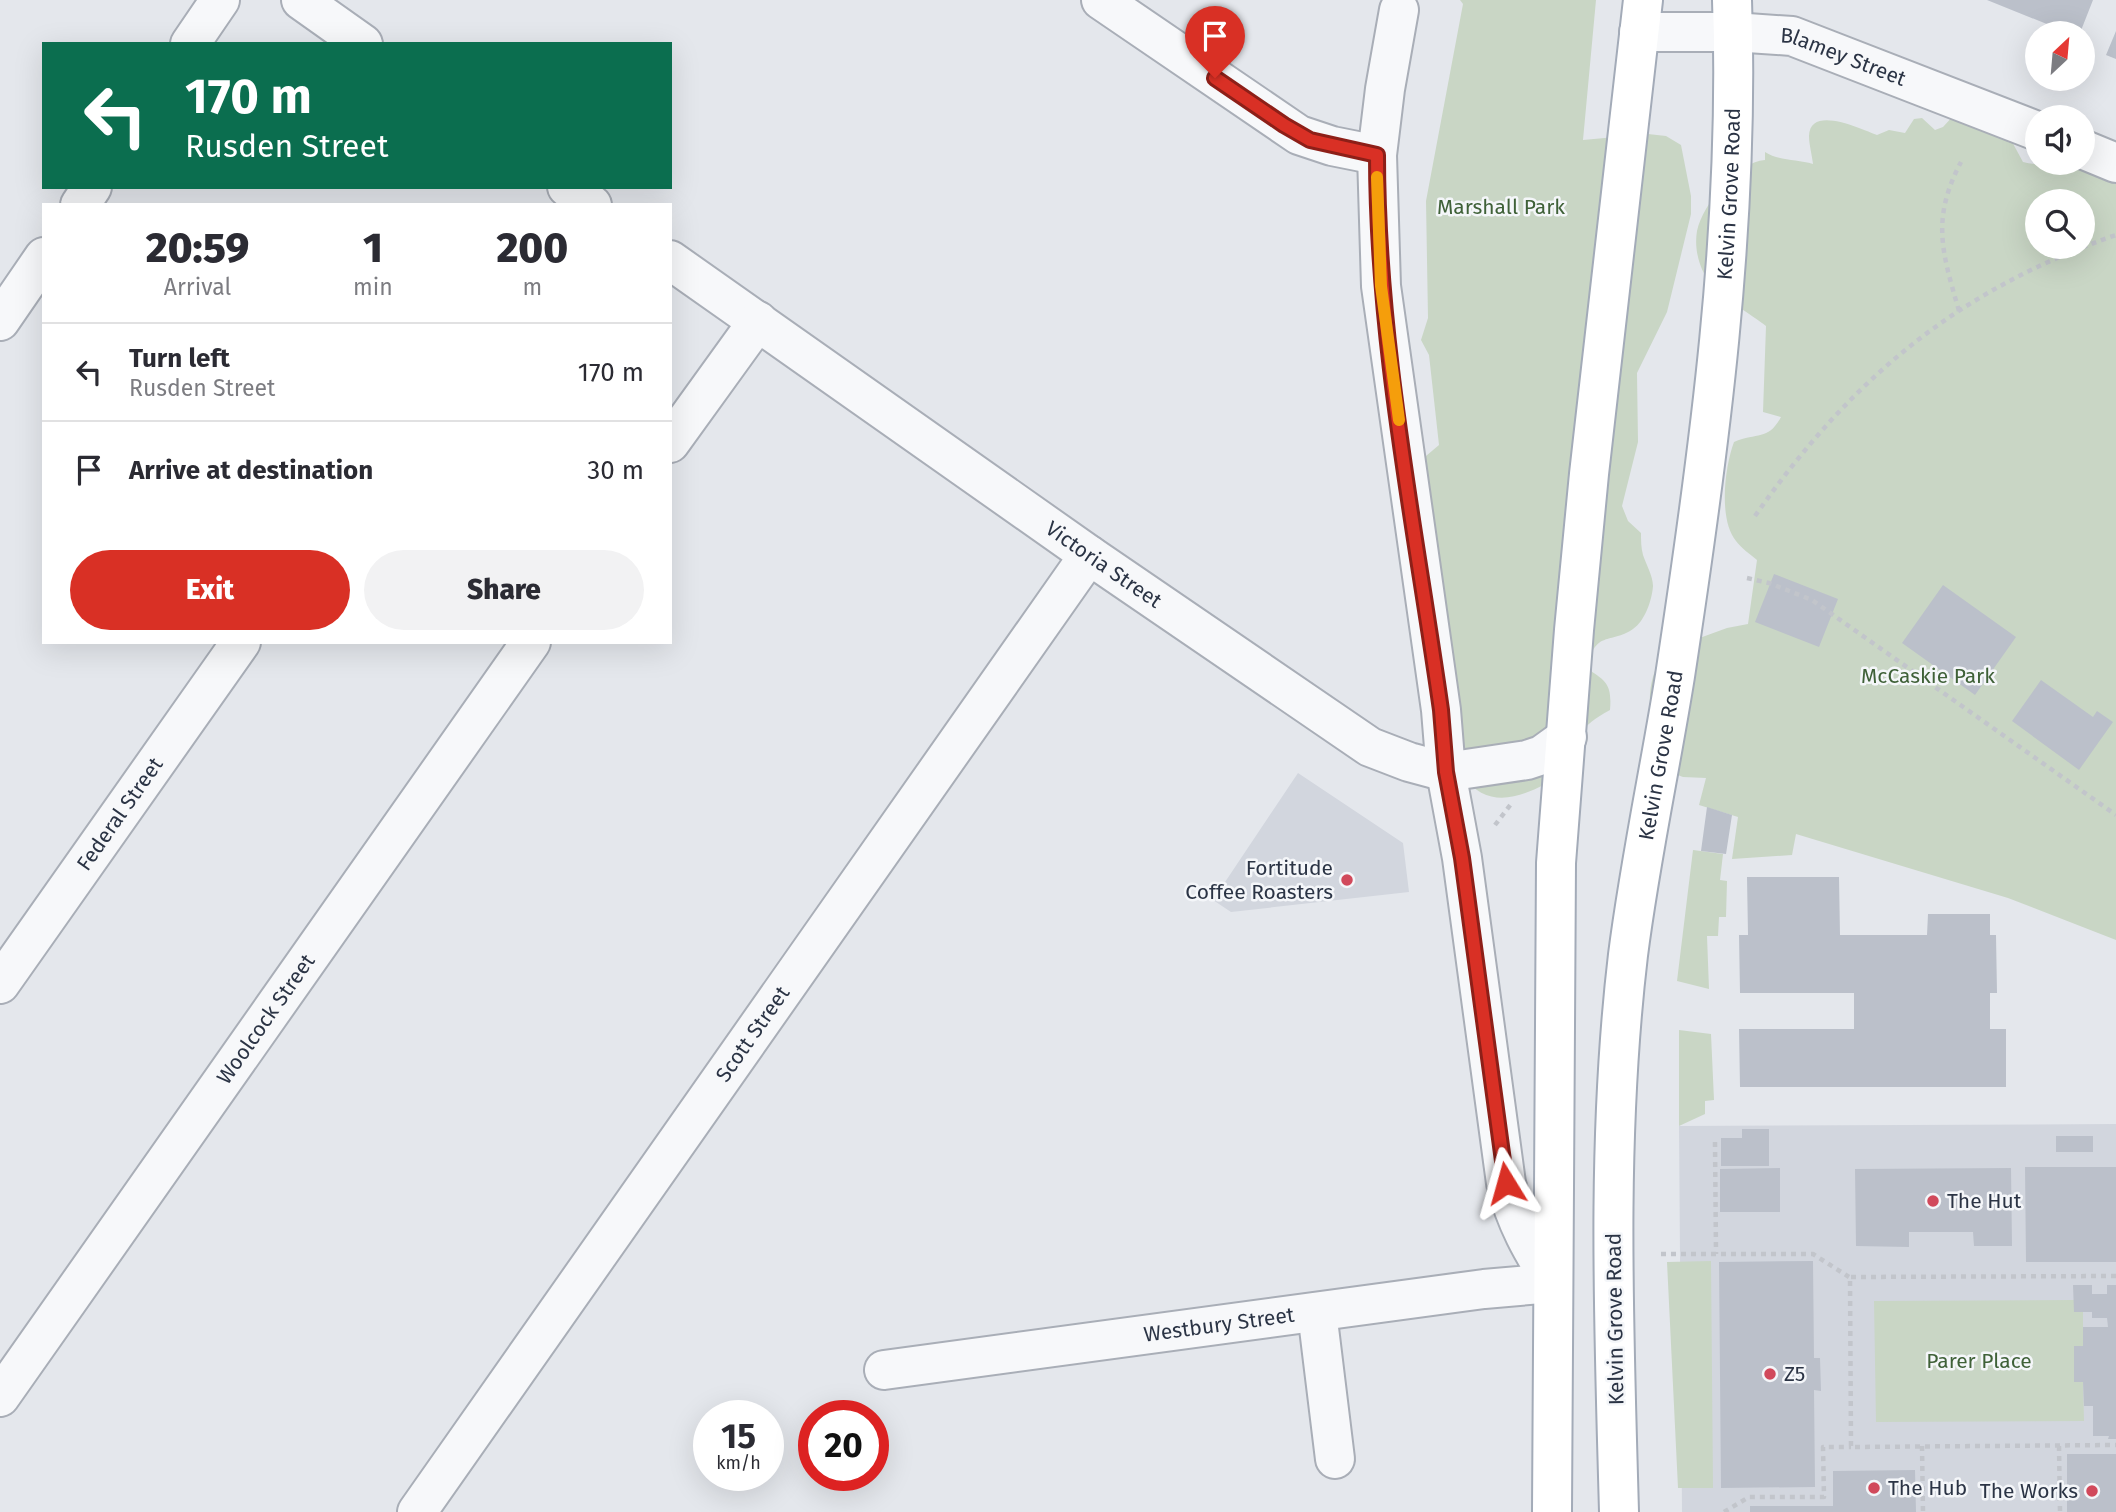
<!DOCTYPE html>
<style>
:root{--surface:#fff;--page:#f2f2f3;--text:#2b2b33;--muted:#7c7c81;--line:#e1e1e2;--accent:#d93025}
body{margin:0;font-family:"Fira Sans",sans-serif;background:var(--page);color:var(--text);height:100vh;display:flex;flex-direction:column;font-size:26px;white-space:nowrap}
*{box-sizing:border-box;margin:0}
p{font-size:23px;color:var(--muted)}
.icon{flex:none;width:38px;height:38px;fill:none;stroke:currentColor;stroke-width:2;stroke-linecap:round;stroke-linejoin:round}
.map{position:relative;flex:1;overflow:hidden}
.details{position:absolute;left:42px;top:203px;width:630px;height:441px;display:flex;flex-direction:column;background:var(--surface);border-radius:0px;box-shadow:0 7px 28px #0002}
.details>*{flex:none}
.guide{position:absolute;left:42px;top:42px;width:630px;height:147px;border-radius:0px;box-shadow:0 7px 28px #0002;background:#0b6e4f;color:#fff;overflow:hidden}
.needle{width:46px;rotate:26deg}
.fabs{position:absolute;left:2025px;top:21px;display:grid;gap:14px}
.fabs a{display:grid;place-items:center;width:70px;height:70px;border-radius:50%;background:var(--surface);box-shadow:0 7px 28px #0002;font-size:35px}
.speed{position:absolute;left:693px;top:1400px;display:flex;gap:14px;font-size:35px;font-weight:700;text-align:center}
.speed>*{display:grid;place-content:center;width:91px;height:91px;border-radius:50%;background:var(--surface);box-shadow:0 7px 28px #0002;line-height:1}
.speed small{font-size:18px;font-weight:400}
.speed .limit{border:10px solid #d22;background:#fff;color:#111}
.pin{position:absolute;display:grid;place-items:center;width:60px;height:60px;color:#fff;margin:-72px -30px;border-radius:50% 50% 50% 0;rotate:-45deg;box-shadow:0 0 7px #0007}
.pin .icon{rotate:45deg}
.me{position:absolute;width:77px;margin:-38px;rotate:352deg;stroke-linejoin:round;filter:drop-shadow(0 0 5px #0008)}
.turn{display:flex;align-items:center;gap:24px;height:147px;padding:0 28px;font-size:32px}
.turn .icon{width:91px;height:91px;stroke-width:2.5}
.turn b{display:block;font-size:49px;line-height:60px}
.eta{display:flex;justify-content:space-evenly;align-items:center;height:119px;text-align:center}
.eta b{font-size:42px;font-weight:800;line-height:49px}
.action{display:flex;gap:14px;margin-top:auto;padding:14px 28px}
.action a{flex:1;height:80px;border-radius:42px;background:var(--accent);color:#fff;font-size:28px;font-weight:800;line-height:80px;text-align:center}
.action a+a{background:var(--page);color:var(--text)}
ul{padding:0;list-style:none}
li{display:flex;align-items:center;gap:21px;height:98px;padding:0 28px;border-top:2px solid var(--line)}
li div{flex:1}
li b{display:block;font-size:26px}
li em{font-style:normal}
.map>svg:first-child{display:block}
.built{fill:#d2d6de}
.green{fill:#c9d6c5;fill-rule:evenodd}
.building{fill:#bbc0ca}
.lines{fill:none;stroke-linecap:round;stroke-linejoin:round}
.minor-casing{stroke:#a9aeb7;stroke-width:42}
.major-casing{stroke:#a3abb8;stroke-width:42}
.path{stroke:#c2c5cb;stroke-width:4.5;stroke-dasharray:5 5;stroke-linecap:butt}
.minor{stroke:#f7f8fa;stroke-width:38}
.major{stroke:#fff;stroke-width:38}
.route-casing{stroke:#8d1f18;stroke-width:18}
.route{stroke:#d93025;stroke-width:12}
.slow{stroke:#f59e0b;stroke-width:12}
.poi-dot{fill:#d1495b;stroke:#f4f6f9;stroke-width:2.5}
.labels{text-anchor:middle;stroke-width:5;stroke-linejoin:round;paint-order:stroke}
.street-label{font-size:21px;fill:#2b3445;stroke:#f4f6f9}
.park-label{font-size:21px;fill:#3f6138;stroke:#f4f6f9}
.poi-label{font-size:21px;fill:#2b3445;stroke:#f4f6f9;text-anchor:start}
</style>
<div class="map">
<svg width="2116" height="1512" viewBox="0 0 2116 1512">
<rect width="100%" height="100%" fill="#e4e7ec"/>
<path class="built" d="M1298 773 1403 843 1409 892 1231 912 1213 900Z
M2116 1124V1512H1682L1679 1126Z"/>
<path class="green" d="M1460 0H1596L1583 140 1648 134 1666 136 1681 145 1691 196V214L1667 312 1637 373 1638 442 1622 506 1628 521 1641 533C1641 540 1641 548 1643 555 1646 564 1653 576 1653 586 1652 600 1645 621 1633 629 1609 645 1597 629 1586 668 1607 681 1612 685 1610 710 1576 728 1578 739 1565 773 1530 793 1492 816 1462 775L1418 510 1426 456 1439 445 1429 355 1421 340 1428 318 1426 201 1463 4Z
M1954 115 2010 138 2023 162C2041 167 2058 163 2078 163L2083 171 2116 184V940L2008 898 1796 834 1792 855 1732 859 1738 817 1699 805 1706 778 1683 777 1675 774C1655 725 1636 703 1664 651L1727 628 1748 624 1757 560C1750 554 1741 548 1736 541 1718 519 1725 466 1734 442 1758 432 1768 441 1781 417L1763 412 1766 326C1752 315 1720 296 1710 283 1699 268 1694 249 1697 231 1703 204 1737 162 1765 160V152C1779 161 1797 159 1813 164 1812 155 1809 144 1809 136 1810 104 1863 130 1877 135L1889 130 1905 133 1914 119 1922 118 1935 130 1943 127ZM2037 201H2082V247H2037Z
M1693 850 1723 854 1720 880 1727 881 1726 917H1719L1718 936H1707L1709 989 1677 981Z
M1679 1030 1711 1034 1714 1100 1705 1101V1114L1679 1126Z
M1711 1261 1713 1488H1678L1667 1262Z
M2074 1300 2083 1312V1346H2074V1381L2083 1382 2084 1421 1876 1422 1874 1301Z"/>
<path class="building" d="M1987 0H2093L2080 33H2069Z
M2116 31V59L2106 55Z
M1774 574 1838 599 1819 647 1755 622Z
M1943 585 2016 637 1975 695 1902 643Z
M2041 680 2093 717 2097 711 2113 722 2079 770 2012 721Z
M1707 807 1732 815 1726 854 1701 851Z
M1747 877H1839L1840 935H1927L1928 914H1990V935H1996L1997 993H1990V1029H2006V1087H1740L1739 1029H1854V993H1740L1739 935H1748Z
M1742 1129H1769V1166H1721V1138H1742Z
M2056 1136H2093V1152H2056Z
M2025 1167H2116V1262H2026Z
M1780 1168V1212H1720V1169Z
M2011 1168 2012 1246H1974L1973 1232H1909V1247L1856 1246 1855 1169Z
M1813 1261 1814 1358H1820L1821 1391 1814 1390 1815 1487 1721 1488 1719 1262Z
M2073 1285H2092V1294H2107V1285H2116V1439H2108L2109 1436H2093V1406H2084L2083 1382H2074V1346H2083V1327H2108L2107 1318H2092V1312H2074Z
M2067 1454H2116V1512H2067Z
M1915 1470 1916 1512H1750V1506H1833V1471Z"/>
<g class="lines">
<defs>
<g id="minor">
<path d="M301 0 363 44"/>
<path d="M1101 0 1299 135 1332 146 1377 155"/>
<path id="s1" d="M1639 32H1733L1792 36 2037 131"/>
<path d="M190 44 220 0"/>
<path d="M2082 149 2116 163"/>
<path d="M567 187 592 205"/>
<path d="M80 205 92 187"/>
<path id="s2" d="M670 260 1089 555 1370 747 1409 762 1446 772 1527 760 1542 755 1567 737"/>
<path d="M0 321 44 257"/>
<path d="M670 443 758 321"/>
<path id="s3" d="M0 984 241 642"/>
<path d="M1317 1312 1335 1459"/>
<path id="s4" d="M884 1370 1484 1289 1553 1283C1532 1251 1515 1221 1506 1183L1462 858 1446 772 1441 710 1381 286 1377 155 1385 89 1399 10"/>
<path id="s5" d="M0 1397 531 642"/>
<path id="s6" d="M417 1512 1089 555"/>
</g>
<g id="major">
<path d="M1552 1512 1556 863 1574 630 1589 474 1643 0"/>
<path id="s7" d="M1619 1512C1614 1326 1606 1140 1628 955 1640 861 1660 769 1675 676 1709 453 1740 226 1732 0"/>
</g>
</defs>
<use href="#minor" class="minor-casing"/>
<use href="#major" class="major-casing"/>
<path class="path" d="M1959 311C1942 252 1931 219 1961 162
M1755 516C1851 379 1957 290 2116 235
M1747 578 1769 583 1812 600 2116 815
M1495 825 1511 804
M1715 1142 1716 1254
M1661 1254H1813L1849 1277
M2116 1276 1850 1277 1851 1447 2116 1445
M1922 1446 1923 1512
M2059 1446 2060 1512
M1724 1512 1749 1497H1824L1823 1447H1851"/>
<use href="#minor" class="minor"/>
<use href="#major" class="major"/>
</g>
<g class="lines">
<defs>
<path id="route" d="M1215 78 1284 125 1310 140 1377 155C1377 342 1415 526 1441 710L1446 772 1462 858 1506 1183"/>
</defs>
<use href="#route" class="route-casing"/>
<use href="#route" class="route"/>
<path class="slow" d="M1377 177 1381 286 1399 420"/>
</g>
<g class="poi-dot">
<circle cx="1347" cy="880" r="7"/>
<circle cx="1933" cy="1201" r="7"/>
<circle cx="1770" cy="1374" r="7"/>
<circle cx="1874" cy="1488" r="7"/>
<circle cx="2092" cy="1491" r="7"/>
</g>
<g class="labels">
<g class="street-label">
<text dy="7" stroke="none"><textPath href="#s1" startOffset="208">Blamey Street</textPath></text>
<text dy="7" stroke="none"><textPath href="#s7" startOffset="1326">Kelvin Grove Road</textPath></text>
<text dy="7" stroke="none"><textPath href="#s2" startOffset="530">Victoria Street</textPath></text>
<text dy="7" stroke="none"><textPath href="#s7" startOffset="760">Kelvin Grove Road</textPath></text>
<text dy="7" stroke="none"><textPath href="#s3" startOffset="208">Federal Street</textPath></text>
<text dy="7" stroke="none"><textPath href="#s5" startOffset="462">Woolcock Street</textPath></text>
<text dy="7" stroke="none"><textPath href="#s6" startOffset="584">Scott Street</textPath></text>
<text transform="translate(1615 1319) rotate(-91)" y="7">Kelvin Grove Road</text>
<text dy="7" stroke="none"><textPath href="#s4" startOffset="338">Westbury Street</textPath></text>
</g>
<g class="park-label">
<text x="1501" y="214">Marshall Park</text>
<text x="1928" y="683">McCaskie Park</text>
<text x="1979" y="1368">Parer Place</text>
</g>
<g class="poi-label">
<text x="1333" y="875" text-anchor="end">Fortitude<tspan x="1333" dy="24">Coffee Roasters</tspan></text>
<text x="1947" y="1208">The Hut</text>
<text x="1784" y="1381">Z5</text>
<text x="1888" y="1495">The Hub</text>
<text x="2078" y="1498" text-anchor="end">The Works</text>
</g>
</g>
</svg>
<div class="fabs">
<a><svg class="needle" viewBox="-14 -14 28 28"><path d="M0-13l5 13h-10z" fill="#e53935"/><path d="M0 13l5-13h-10z" fill="#7c7c81"/></svg></a>
<a><svg class="icon" aria-label="sound" viewBox="0 0 24 24"><path d="M4 9h4l5-4v14l-5-4H4zM17 9q2 3 0 6"/></svg></a>
<a><svg class="icon" aria-label="search" viewBox="0 0 24 24"><circle cx="10" cy="10" r="6"/><path d="M15 15l6 6"/></svg></a>
</div>
<div class="speed"><div>15<small>km/h</small></div><div class="limit">20</div></div>
<div class="pin" style="left:1215px;top:78px;background:#d93025"><svg class="icon" aria-label="arrive" viewBox="0 0 24 24"><path d="M6 21V4h12l-3 4 3 4H6"/></svg></div>
<svg class="me" style="left:1506px;top:1183px" viewBox="-20 -20 40 40"><path d="M0-17L14 15 0 8-14 15z" fill="#d93025" stroke="#fff" stroke-width="4"/></svg>
<div class="guide">
<div class="turn"><svg class="icon" aria-label="left" viewBox="0 0 24 24"><path d="M17 20v-9H6M10 6l-5 5 5 5"/></svg><div><b>170 m</b>Rusden Street</div></div>
</div>
<section class="details">
<div class="eta">
<div><b>20:59</b><p>Arrival</p></div>
<div><b>1</b><p>min</p></div>
<div><b>200</b><p>m</p></div>
</div>
<ul>
<li><svg class="icon" aria-label="left" viewBox="0 0 24 24"><path d="M17 20v-9H6M10 6l-5 5 5 5"/></svg><div><b>Turn left</b><p>Rusden Street</p></div><em>170 m</em></li>
<li><svg class="icon" aria-label="arrive" viewBox="0 0 24 24"><path d="M6 21V4h12l-3 4 3 4H6"/></svg><div><b>Arrive at destination</b></div><em>30 m</em></li>
</ul>
<div class="action"><a>Exit</a><a>Share</a></div>
</section>
</div>
